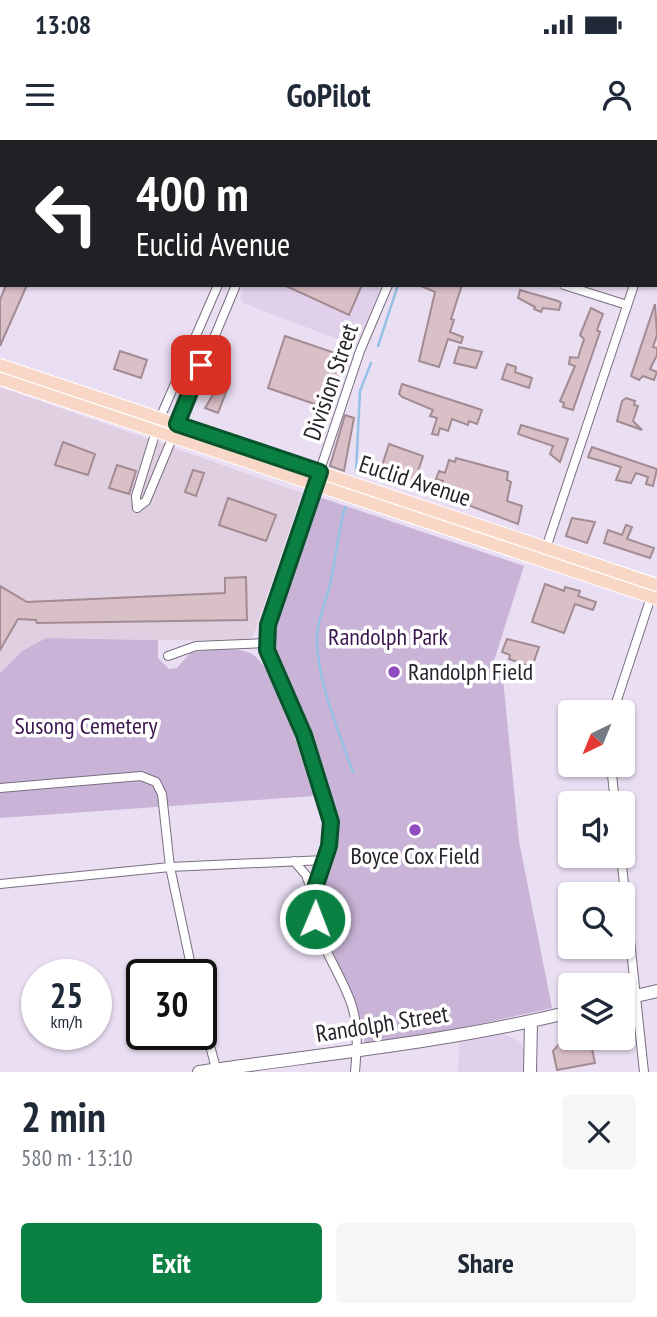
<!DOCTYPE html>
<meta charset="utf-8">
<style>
:root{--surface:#fff;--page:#f6f6f7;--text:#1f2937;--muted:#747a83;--accent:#0b8043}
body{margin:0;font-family:"PT Sans Narrow",sans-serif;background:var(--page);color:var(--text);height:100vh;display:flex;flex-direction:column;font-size:26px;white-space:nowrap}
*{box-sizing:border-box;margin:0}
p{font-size:23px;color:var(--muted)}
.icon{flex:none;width:38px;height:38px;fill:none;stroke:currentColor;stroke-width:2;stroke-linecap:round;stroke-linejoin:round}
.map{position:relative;height:932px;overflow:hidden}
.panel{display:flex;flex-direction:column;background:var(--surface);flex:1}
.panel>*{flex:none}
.hud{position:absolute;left:0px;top:0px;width:658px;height:147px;box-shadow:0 2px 5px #0004;background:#202124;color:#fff;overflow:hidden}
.needle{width:46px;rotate:223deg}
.tools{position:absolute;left:558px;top:560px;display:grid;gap:14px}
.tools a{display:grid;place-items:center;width:77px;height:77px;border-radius:7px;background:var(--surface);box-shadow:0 2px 5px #0004;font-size:35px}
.speed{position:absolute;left:21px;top:819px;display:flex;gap:14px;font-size:35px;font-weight:700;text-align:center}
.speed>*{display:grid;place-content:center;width:91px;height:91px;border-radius:50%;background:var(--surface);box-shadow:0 2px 5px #0004;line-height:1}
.speed small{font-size:18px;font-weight:400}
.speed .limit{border:4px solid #111;border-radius:10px;background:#fff;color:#111}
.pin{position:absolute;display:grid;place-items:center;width:60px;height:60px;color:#fff;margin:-30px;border-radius:14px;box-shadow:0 4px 10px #0006}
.me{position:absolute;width:77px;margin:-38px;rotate:1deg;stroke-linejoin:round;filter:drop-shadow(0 0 5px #0008)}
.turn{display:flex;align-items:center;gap:24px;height:147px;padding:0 21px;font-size:32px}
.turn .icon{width:91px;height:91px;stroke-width:2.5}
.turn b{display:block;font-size:49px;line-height:60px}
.round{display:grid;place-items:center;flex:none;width:74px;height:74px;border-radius:7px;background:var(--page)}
.overview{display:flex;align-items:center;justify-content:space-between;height:119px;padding:0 21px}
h1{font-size:42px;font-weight:700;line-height:52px}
.primary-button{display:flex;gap:14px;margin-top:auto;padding:14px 21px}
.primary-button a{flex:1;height:80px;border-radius:7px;background:var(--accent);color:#fff;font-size:28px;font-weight:700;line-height:80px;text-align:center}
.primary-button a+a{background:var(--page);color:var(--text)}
.status{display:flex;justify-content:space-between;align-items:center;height:49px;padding:0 35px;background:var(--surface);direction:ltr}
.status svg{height:19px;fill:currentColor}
header{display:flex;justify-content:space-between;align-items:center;height:91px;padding:0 21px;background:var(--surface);font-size:32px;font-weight:700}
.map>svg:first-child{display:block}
.commercial{fill:#e0cfe1}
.built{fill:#e0d0eb}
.green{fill:#c9b4d7}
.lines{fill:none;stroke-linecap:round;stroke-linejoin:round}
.stream{stroke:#95c1e7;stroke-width:2.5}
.building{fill:#d9bfc6;stroke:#a38b92;stroke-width:2}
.street-casing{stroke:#796e80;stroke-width:10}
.secondary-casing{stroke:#796e80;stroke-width:14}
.primary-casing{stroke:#fff;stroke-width:14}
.street{stroke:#fff;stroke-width:8}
.secondary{stroke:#fff;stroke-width:12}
.primary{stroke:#f8d7c7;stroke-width:12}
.rail{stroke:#423c46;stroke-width:2.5;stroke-dasharray:3.5 7;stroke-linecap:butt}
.route-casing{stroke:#07532c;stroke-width:18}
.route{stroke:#0b8043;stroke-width:12}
.poi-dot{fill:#8f4cc0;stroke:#fff;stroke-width:2.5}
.labels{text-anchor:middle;stroke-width:7;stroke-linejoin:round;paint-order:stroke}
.street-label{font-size:24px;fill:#28232b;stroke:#fff}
.park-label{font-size:24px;fill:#3b164e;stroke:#fff}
.poi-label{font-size:24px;fill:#28232b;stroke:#fff;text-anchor:start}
</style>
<div class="status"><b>13:08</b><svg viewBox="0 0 49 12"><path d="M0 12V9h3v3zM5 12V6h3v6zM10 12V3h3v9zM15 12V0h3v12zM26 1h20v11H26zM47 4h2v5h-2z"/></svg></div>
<header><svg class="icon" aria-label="menu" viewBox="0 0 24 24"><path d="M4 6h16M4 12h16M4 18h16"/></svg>GoPilot<svg class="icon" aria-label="person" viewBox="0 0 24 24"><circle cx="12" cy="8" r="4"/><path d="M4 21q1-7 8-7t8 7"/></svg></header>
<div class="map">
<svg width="657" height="932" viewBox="0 0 657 932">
<rect width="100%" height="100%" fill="#eadef3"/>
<path class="commercial" d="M0 247 302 353 253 497 243 501 46 498 22 511 0 533Z"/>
<path class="built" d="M244 145H382L356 206 243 163 240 157Z
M501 892 520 902 525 911V932H458L459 902Z"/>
<path class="green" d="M319 357 524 426 493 524 502 528 519 701 552 868 444 892 366 904 361 894 352 854 324 796 317 765 319 747 336 708 337 671 273 506V498Z
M46 498 158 500V518L169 529 177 528 191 512C209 511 232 506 250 513 275 523 304 628 314 656L0 678V533L22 511Z"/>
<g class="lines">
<path class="stream" d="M473 2 475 0
M378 206 398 145
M356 332 360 251 371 223
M345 367C339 390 336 413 332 436 328 459 316 479 317 503 319 546 339 592 353 632"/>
</g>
<path class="building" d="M6 145H27L0 206V160Z
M284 145H362L349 175Z
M419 145H462L451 179 454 180 450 192 463 197 461 203 448 199 439 227 419 221 435 152Z
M520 150 558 161 561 163 559 170 543 168 541 172 534 169 535 167 518 158Z
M655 164 657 195 653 207 657 208V215L650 229 657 232 654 240 643 236 639 240 631 236Z
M591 168 603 174 597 190 600 192 573 270 563 267 564 263 560 261 575 226 569 224 570 217 578 218 584 199 580 195Z
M285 196 347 217 329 269 268 248Z
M459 207 482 212 476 228 454 223Z
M120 211 147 220 141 238 114 229Z
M507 224 516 227 515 232 532 238 529 248 502 239Z
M220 243 228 247 218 273 205 268Z
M402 244 482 270 477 284 469 281 468 285 452 279 448 291 440 288 438 295 432 294 437 278 430 276 433 270 402 257 399 254Z
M626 258 635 261 634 265 638 266 633 281 642 290 617 281 622 261Z
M345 275 354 278 344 331 330 326Z
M521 285 568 299 560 322 550 314 553 306 518 294Z
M63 302 95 314 88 335 55 325Z
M389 304 423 316 413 347 379 335Z
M592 307 657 329 653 346 646 344 648 337 636 333 631 343 616 340 621 327 588 317Z
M456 318 508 332 507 340 511 342 507 361 522 366 518 384 460 362 449 363 450 359 438 355 443 341 436 339 439 331 445 333 449 320 455 322Z
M117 325 136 331 129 354 109 348Z
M193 330 204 333 196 356 185 352Z
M228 358 276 375 266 401 219 385Z
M572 378 595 382 587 403 566 396Z
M626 385 632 387 627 399 654 408 650 418 604 403 608 390 622 395Z
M246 437 247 480 37 483 36 480 18 479 0 510V446L27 462 225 453V438Z
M545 444 564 451 565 447 580 451 578 456 596 462 593 470 575 464 564 493 532 482Z
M507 499 539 507 532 527 509 519 510 515 502 512Z
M574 898H584L586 905 591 904 595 923 557 930 553 911 559 904 566 905 567 899Z"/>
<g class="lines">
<defs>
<path id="street" d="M283 2V0
M300 2 301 0
M453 2 454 0
M577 2V0
M656 25H657
M656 84 657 82
M218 145 160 278 136 356 137 368 146 361 236 145
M564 145 627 165
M542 420 634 145
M168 516 196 506 265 503
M613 572 652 454
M611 625 615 663
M0 648 141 636 156 642 162 654 170 727 193 835
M621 716 644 932
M294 721 306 735 313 754
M0 744 170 727 325 720
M201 872 217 932
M355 932C357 908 359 886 351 863 340 831 317 803 313 769 309 731 339 706 328 665 317 627 303 590 288 554 280 535 265 515 265 494L360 211 388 145"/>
<path id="secondary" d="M623 859 657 851
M199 932C323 914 449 902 570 872
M530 932 531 882"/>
<path id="primary" d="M0 225 657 445
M0 239 657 459"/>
</defs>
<use href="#street" class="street-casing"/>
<use href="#secondary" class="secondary-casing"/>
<use href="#primary" class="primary-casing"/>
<use href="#street" class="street"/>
<use href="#secondary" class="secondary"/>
<use href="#primary" class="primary"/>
<path class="rail" d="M19 2 20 0
M0 44 2 40"/>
</g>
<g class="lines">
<defs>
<path id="route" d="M201 225 177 284 320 332 268 485 267 510 304 595 331 682 329 706 313 754 315 779"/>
</defs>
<use href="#route" class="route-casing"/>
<use href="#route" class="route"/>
</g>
<g class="poi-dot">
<circle cx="394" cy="532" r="7"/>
<circle cx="415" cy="690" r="7"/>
</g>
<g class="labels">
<g class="street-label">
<text transform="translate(331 242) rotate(-71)" y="8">Division Street</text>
<text transform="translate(415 341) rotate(18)" y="8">Euclid Avenue</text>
<text transform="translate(382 884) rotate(-9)" y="8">Randolph Street</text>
</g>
<g class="park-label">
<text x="388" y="505">Randolph Park</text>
<text x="86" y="594">Susong Cemetery</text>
</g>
<g class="poi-label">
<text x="408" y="540">Randolph Field</text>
<text x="415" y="724" text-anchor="middle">Boyce Cox Field</text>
</g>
</g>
</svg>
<div class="tools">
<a><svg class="needle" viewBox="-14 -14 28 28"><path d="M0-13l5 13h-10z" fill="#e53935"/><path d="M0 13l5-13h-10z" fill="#747a83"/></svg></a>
<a><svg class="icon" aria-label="sound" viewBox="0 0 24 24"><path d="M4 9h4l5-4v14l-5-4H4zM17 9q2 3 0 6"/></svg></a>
<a><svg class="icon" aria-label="search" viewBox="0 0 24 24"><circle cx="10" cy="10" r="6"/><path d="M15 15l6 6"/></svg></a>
<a><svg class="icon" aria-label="layers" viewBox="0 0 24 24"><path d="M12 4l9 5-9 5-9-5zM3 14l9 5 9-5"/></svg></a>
</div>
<div class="speed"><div>25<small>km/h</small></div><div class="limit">30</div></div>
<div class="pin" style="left:201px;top:225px;background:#d93025"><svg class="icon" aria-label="arrive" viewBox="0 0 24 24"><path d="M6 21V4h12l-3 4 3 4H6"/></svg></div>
<svg class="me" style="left:315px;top:779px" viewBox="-20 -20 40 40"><circle r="17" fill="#0b8043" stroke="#fff" stroke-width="3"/><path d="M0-11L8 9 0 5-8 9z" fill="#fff"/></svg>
<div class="hud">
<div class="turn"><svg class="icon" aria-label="left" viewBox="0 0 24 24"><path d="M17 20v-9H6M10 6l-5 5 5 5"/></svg><div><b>400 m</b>Euclid Avenue</div></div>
</div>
</div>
<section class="panel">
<div class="overview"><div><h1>2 min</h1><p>580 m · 13:10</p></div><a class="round"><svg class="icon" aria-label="close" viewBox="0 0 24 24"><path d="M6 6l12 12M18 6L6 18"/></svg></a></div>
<div class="primary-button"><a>Exit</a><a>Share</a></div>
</section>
